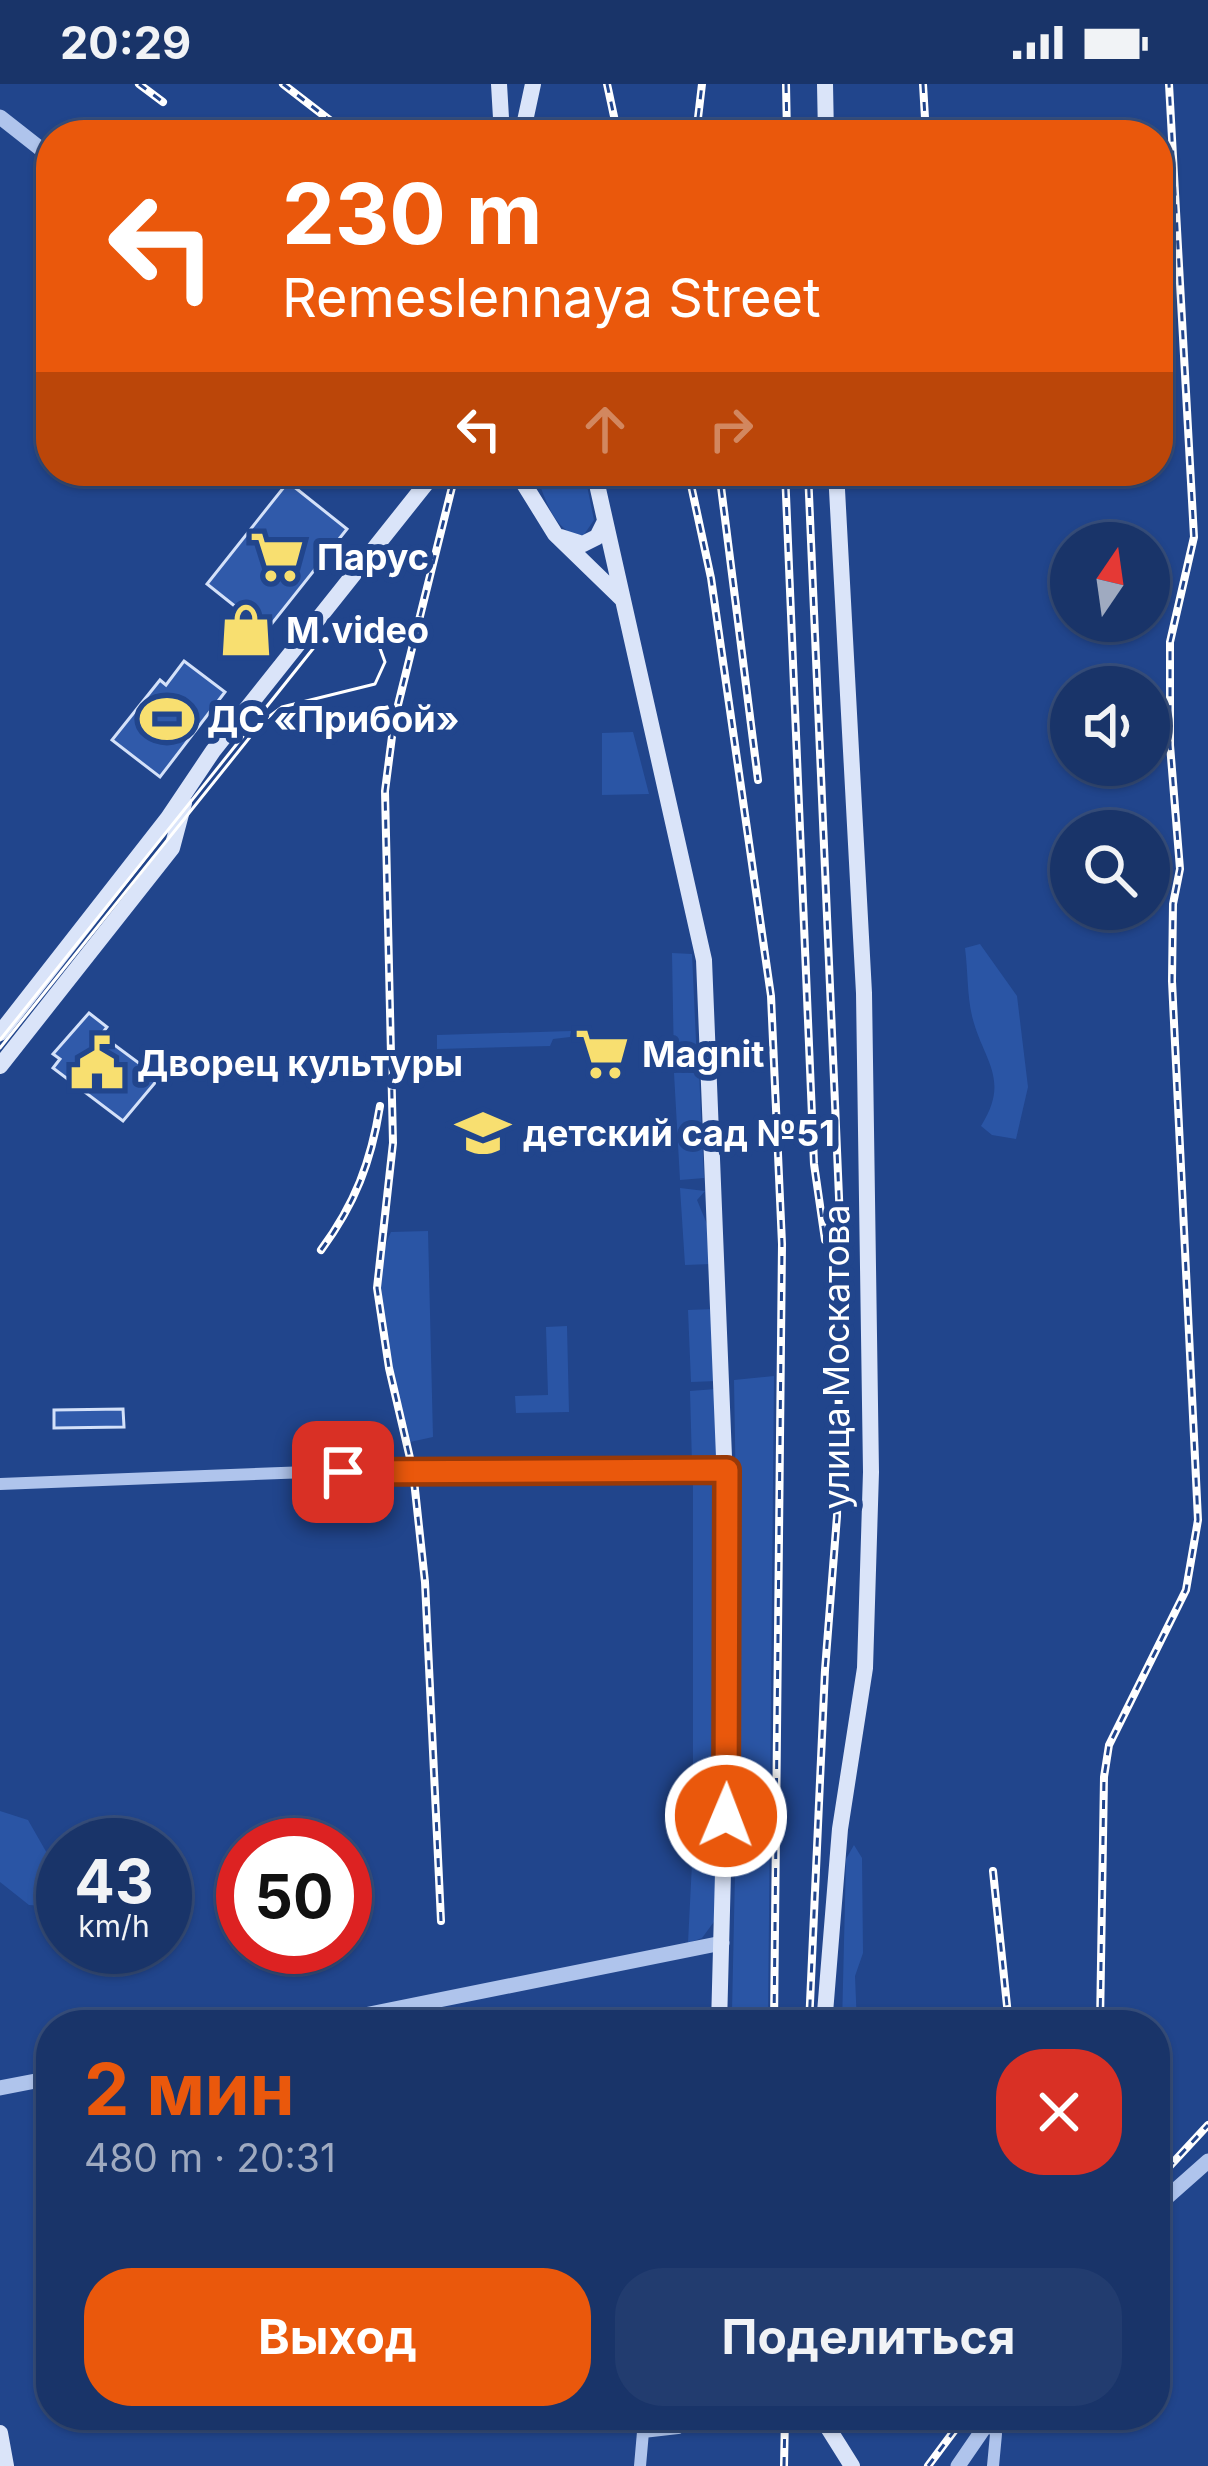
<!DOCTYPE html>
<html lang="ru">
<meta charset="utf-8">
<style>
:root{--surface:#193469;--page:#223c6f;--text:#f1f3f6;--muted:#9faac0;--line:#374f7d;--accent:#ea580c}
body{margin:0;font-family:Inter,sans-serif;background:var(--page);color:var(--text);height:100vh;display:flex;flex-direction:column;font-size:45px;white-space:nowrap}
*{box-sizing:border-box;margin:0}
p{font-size:39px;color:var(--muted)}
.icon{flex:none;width:66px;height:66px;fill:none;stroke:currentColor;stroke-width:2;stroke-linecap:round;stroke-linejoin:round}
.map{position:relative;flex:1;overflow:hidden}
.details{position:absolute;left:36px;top:1926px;width:1134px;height:420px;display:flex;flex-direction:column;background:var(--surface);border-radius:48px;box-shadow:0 3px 9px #0004,0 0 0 3px var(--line)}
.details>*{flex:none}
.banner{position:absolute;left:36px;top:36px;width:1137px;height:366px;border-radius:48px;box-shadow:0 3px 9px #0004,0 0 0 3px var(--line);background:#ea580c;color:#fff;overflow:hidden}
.needle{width:78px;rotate:13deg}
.fabs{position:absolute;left:1050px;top:438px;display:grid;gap:24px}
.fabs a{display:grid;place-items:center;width:120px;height:120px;border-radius:50%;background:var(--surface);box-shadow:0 3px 9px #0004,0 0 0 3px var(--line);font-size:60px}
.speed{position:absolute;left:36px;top:1734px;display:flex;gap:24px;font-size:60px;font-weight:700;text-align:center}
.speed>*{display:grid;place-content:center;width:156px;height:156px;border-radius:50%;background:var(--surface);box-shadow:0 3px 9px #0004,0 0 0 3px var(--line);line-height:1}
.speed small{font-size:30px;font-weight:400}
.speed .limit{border:18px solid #d22;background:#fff;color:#111}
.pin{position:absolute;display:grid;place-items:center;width:102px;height:102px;color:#fff;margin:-51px;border-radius:24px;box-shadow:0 6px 18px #0006}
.me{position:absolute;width:132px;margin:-66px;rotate:1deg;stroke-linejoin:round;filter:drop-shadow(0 0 9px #0008)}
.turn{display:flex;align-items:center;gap:42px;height:252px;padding:0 48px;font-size:54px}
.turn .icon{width:156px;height:156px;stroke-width:2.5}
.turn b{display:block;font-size:84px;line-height:102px}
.lanes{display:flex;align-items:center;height:114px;padding:0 48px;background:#0003;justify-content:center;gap:60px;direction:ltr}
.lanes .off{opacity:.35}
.round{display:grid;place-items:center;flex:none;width:126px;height:126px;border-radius:48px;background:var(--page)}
.head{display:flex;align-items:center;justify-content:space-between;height:204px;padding:0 48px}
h1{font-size:72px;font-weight:700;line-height:90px;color:var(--accent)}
.button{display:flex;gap:24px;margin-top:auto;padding:24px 48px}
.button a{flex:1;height:138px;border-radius:48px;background:var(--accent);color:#fff;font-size:48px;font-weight:700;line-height:138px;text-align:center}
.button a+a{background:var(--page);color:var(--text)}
.status{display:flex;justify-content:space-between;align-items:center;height:84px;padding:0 60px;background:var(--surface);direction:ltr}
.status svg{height:33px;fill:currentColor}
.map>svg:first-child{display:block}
.green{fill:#2a55a5}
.building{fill:#305aaa;stroke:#d4e1f9;stroke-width:3}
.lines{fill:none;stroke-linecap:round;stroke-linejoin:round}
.minor{stroke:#afc4ec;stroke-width:12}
.tertiary{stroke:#afc4ec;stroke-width:15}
.secondary{stroke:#dae4f9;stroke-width:16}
.tram{stroke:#fff;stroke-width:3}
.rail-casing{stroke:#fff;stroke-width:8}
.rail{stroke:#21458c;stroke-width:3;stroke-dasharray:9;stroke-linecap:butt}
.route-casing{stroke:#983908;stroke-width:30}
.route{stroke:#ea580c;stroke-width:21}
.labels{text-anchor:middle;stroke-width:12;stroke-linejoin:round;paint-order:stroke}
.poi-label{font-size:36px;font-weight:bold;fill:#fff;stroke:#21458c;text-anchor:start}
.street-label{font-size:36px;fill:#fff;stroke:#21458c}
</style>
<div class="status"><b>20:29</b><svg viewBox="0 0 49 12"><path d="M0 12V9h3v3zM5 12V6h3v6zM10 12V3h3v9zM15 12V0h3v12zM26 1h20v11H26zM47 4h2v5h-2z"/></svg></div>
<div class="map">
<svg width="1208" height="2382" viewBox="0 0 1208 2382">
<rect width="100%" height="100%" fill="#21458c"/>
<path class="green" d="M534 387H584L594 436 583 452C553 450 545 411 534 387Z
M633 648 649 710 602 711V649Z
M980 860 1017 912 1028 1003 1016 1055 992 1051 981 1042C1011 994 983 977 972 932 967 910 968 887 965 864Z
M672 869 692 870 697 979 674 980Z
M571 947 570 953 553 955 550 962 437 965V951Z
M699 988 704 1094 680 1096 674 989Z
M680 1104 705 1107 697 1116 709 1145 711 1180 685 1181Z
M428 1147 433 1353 410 1358C396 1304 366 1198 391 1148Z
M714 1225 717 1297 691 1298 688 1226Z
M567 1242 569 1328 516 1329 515 1312 548 1311 546 1243Z
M774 1292 768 1941H741L732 1928 739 1604 734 1296Z
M716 1305 721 1380H692L690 1307Z
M693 1388H722L723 1399 721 1752 716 1835 702 1854 688 1859 693 1759Z
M0 1727 28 1736 52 1778 63 1781V1823L29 1821 0 1798Z
M854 1761 862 1774 863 1869 855 1892 857 1941H842L846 1775Z"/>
<path class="building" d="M288 398 347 445 266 547 207 500Z
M184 577 225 608 160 693 112 656 160 596 166 601Z
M89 929 107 943 101 951 159 994 123 1037 53 984 60 975 53 970Z
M123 1325 124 1343 54 1344V1326Z"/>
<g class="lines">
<path class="minor" d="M0 1400 308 1388 727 1386
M989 2336 996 2350 993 2382
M640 2382 643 2348 678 2344 694 2331"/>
<path class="tertiary" d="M0 33 51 73
M315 1941 722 1859
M0 2004 51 1994
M1155 2124 1208 2077
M958 2382 993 2331"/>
<path class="secondary" d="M499 0 502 51
M825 0 826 51
M522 51 533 0
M516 387 555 450 623 516
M594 387 704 876 730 1522 719 1941
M561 453 583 460 597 453 605 437
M0 949 168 734 213 667 436 387
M0 982 172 764 184 719
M824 1941 840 1745 865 1584 871 1388 864 909 836 387
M820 2331 852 2382
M0 2349 6 2382"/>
<path class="tram" d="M0 956 320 556 347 545 375 551 385 578 375 600 282 623 263 637 0 964"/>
<defs>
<path id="rail" d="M139 0 163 18
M283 0 349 51
M607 0 618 51
M786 0 787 51
M923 0 926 51
M696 51 702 0
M688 387 711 494 771 912 782 1160 774 1941
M719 387 758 696
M785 387 814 1080 825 1156
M808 387 841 1160 837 1432 825 1586 809 1941
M321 1166C355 1120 371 1078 380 1022
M993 1787 1009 1941
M441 1837 425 1498 413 1387 389 1284 377 1204 393 1059 385 707 394 637 456 387
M1100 1941 1104 1693 1109 1661 1186 1506 1198 1436 1172 897 1173 820 1180 785 1170 661V558L1194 453 1169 0
M1155 2098 1208 2041
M784 2382 785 2331
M928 2382 966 2331"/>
</defs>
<use href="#rail" class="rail-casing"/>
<use href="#rail" class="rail"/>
</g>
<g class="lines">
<defs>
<path id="route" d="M343 1388 727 1386 726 1732"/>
</defs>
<use href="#route" class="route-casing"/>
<use href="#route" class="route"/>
</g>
<defs>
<symbol id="supermarket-bare" viewBox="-9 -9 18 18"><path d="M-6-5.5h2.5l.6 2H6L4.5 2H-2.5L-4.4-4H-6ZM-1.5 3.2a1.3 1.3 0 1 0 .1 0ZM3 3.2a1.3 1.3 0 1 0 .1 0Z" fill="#f8df70" stroke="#21458c" stroke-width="2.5" paint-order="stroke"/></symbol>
<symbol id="shop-bare" viewBox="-9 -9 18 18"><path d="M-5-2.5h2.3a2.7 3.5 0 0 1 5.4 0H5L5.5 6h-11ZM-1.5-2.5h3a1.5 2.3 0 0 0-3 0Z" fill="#f8df70" stroke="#21458c" stroke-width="2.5" paint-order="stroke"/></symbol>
<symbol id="stadium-bare" viewBox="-9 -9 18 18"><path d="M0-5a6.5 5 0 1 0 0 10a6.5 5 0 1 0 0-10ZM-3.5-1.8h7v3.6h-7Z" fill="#f8df70" stroke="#21458c" stroke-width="2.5" paint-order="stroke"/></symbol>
<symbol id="civic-bare" viewBox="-9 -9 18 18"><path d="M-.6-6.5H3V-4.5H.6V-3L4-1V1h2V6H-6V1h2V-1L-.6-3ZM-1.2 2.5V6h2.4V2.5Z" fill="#f8df70" stroke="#21458c" stroke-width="2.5" paint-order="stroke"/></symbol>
<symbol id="school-bare" viewBox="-9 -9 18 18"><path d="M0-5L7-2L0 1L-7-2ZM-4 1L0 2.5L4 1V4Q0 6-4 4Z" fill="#f8df70" stroke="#21458c" stroke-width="2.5" paint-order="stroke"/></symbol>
</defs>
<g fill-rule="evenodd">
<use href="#supermarket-bare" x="239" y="435" width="76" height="76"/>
<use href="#shop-bare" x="208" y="508" width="76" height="76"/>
<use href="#stadium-bare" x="129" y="597" width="76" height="76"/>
<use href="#supermarket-bare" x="564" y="932" width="76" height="76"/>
<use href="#civic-bare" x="59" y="941" width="76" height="76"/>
<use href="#school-bare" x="445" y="1011" width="76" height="76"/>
</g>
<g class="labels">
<g class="poi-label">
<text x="317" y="486">Парус</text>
<text x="286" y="559">M.video</text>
<text x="207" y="648">ДC «Прибой»</text>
<text x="642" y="983">Magnit</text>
<text x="137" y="992">Дворец культуры</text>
<text x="523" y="1062">детский сад №51</text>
</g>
<g class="street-label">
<text transform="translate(836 1273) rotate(-90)" y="13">улица Москатова</text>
</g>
</g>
</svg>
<div class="fabs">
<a><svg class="needle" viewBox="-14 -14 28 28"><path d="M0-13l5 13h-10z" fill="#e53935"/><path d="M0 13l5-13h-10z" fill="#9faac0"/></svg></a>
<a><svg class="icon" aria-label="sound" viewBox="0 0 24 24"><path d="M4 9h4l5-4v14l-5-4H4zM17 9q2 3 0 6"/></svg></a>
<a><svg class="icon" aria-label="search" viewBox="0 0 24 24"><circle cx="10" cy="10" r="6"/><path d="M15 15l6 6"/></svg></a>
</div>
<div class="speed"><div>43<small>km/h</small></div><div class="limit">50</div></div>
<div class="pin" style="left:343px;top:1388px;background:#d93025"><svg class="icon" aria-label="arrive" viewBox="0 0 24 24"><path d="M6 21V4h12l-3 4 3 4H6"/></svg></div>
<svg class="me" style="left:726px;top:1732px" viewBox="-20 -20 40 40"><circle r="17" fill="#ea580c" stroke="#fff" stroke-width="3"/><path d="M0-11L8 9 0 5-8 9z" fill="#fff"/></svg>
<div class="banner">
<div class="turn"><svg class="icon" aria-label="left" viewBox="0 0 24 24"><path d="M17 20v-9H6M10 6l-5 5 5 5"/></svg><div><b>230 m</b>Remeslennaya Street</div></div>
<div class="lanes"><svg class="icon" aria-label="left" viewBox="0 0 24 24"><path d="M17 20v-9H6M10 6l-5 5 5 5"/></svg><svg class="icon off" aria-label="ahead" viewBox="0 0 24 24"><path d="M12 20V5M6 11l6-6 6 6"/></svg><svg class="icon off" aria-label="right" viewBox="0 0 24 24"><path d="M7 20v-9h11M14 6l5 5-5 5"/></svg></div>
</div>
<section class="details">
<div class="head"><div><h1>2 мин</h1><p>480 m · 20:31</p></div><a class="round" style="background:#d93025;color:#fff"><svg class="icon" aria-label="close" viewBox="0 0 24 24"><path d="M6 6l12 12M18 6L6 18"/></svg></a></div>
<div class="button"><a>Выход</a><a>Поделиться</a></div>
</section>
</div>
